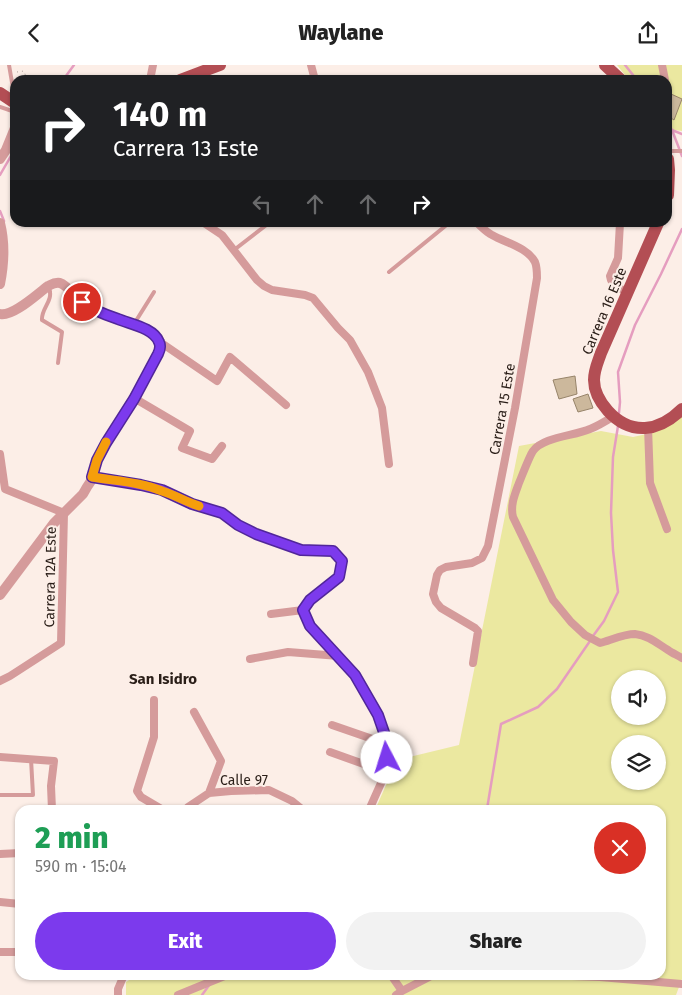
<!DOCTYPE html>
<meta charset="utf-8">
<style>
:root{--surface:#fff;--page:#f2f2f2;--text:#222;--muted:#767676;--accent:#7c3aed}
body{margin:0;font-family:"Fira Sans",sans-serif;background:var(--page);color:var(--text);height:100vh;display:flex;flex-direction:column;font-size:19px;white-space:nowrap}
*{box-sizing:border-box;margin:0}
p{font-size:16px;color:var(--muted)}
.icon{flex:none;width:28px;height:28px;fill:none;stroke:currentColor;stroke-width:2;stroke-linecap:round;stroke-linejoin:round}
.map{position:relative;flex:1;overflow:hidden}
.panel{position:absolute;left:15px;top:740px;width:651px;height:175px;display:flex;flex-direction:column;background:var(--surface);border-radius:15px;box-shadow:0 1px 4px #0004}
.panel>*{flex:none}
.guide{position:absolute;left:10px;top:10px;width:662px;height:152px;border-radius:15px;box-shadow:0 1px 4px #0004;background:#202124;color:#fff;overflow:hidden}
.buttons{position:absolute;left:611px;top:605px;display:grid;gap:10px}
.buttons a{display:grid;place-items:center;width:55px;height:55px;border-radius:50%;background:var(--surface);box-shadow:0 1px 4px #0004;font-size:25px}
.pin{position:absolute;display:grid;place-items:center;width:42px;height:42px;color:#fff;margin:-21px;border:2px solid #fff;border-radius:50%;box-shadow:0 1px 5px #0007}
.me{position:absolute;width:55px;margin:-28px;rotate:355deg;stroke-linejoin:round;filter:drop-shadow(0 0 4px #0008)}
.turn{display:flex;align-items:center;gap:18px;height:105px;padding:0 20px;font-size:22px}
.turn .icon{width:65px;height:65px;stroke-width:2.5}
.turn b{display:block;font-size:35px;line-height:42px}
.lanes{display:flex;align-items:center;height:48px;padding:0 20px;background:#0003;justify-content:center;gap:25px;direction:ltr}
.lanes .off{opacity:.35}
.round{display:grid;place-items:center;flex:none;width:52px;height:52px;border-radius:26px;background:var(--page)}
.summary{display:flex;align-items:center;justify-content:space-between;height:85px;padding:0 20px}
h1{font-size:30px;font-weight:800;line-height:38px;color:#1e9e55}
.action{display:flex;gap:10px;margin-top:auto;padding:10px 20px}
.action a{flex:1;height:58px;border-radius:30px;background:var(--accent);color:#fff;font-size:20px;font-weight:800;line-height:58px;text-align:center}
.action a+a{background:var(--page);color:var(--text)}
header{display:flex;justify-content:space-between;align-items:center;height:65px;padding:0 20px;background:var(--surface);font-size:22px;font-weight:800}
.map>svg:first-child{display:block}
.green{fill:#ebe8a0;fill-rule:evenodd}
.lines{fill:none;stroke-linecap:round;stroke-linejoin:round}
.stream{stroke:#e59dbf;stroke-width:2.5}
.building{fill:#ccb89c;stroke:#97846a}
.path{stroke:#ac9e98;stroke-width:1;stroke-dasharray:1 4;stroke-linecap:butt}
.service{stroke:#d59b9b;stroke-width:4}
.minor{stroke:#d59b9b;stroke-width:8}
.tertiary{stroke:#d59b9b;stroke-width:10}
.primary{stroke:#b34e54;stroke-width:12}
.route-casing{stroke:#51269a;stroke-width:12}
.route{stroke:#7c3aed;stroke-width:9}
.slow{stroke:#f59e0b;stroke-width:9}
.labels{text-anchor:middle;stroke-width:4;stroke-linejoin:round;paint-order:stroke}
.street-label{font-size:14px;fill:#2a1e18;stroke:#fceee7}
.neighbourhood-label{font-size:15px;font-weight:bold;fill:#2a1e18;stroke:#fceee7}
</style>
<header><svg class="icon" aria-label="back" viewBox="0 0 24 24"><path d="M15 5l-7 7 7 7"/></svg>Waylane<svg class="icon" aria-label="share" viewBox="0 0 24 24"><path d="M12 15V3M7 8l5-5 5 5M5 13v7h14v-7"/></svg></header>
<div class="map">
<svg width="682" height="930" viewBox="0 0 682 930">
<rect width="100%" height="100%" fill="#fceee7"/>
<path class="green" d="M617 0H682V66L668 64V15H629Z
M682 351V914L676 930H126V917L137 910H661V745H375L397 695 459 680 519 381 601 366 633 372 656 367ZM620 614H658V651H620ZM620 679H658V716H620Z"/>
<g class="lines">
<path class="stream" d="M625 0 637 15
M63 15 74 0
M668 58 672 65 682 69
M672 65 682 91
M0 110 15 84
M0 146 4 156
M619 348 620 337 618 307 635 260 661 209 682 164
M593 571 604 556 618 527 613 485 611 448 613 392 618 361
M486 745 487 744 501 659 538 642 557 624 590 576
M202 930 210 919"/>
</g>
<path class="building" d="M671 29 682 34 674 55 668 51V38Z
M575 311 577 329 559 334 553 315Z
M588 329 593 343 578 347 573 334Z"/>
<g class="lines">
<path class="path" d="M17 7 24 6 27 15"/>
<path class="service" d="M9 0 15 35
M540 15 552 13 565 15
M0 42 15 47
M668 86H682
M234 185 269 158
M389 207 449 158
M49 223C54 236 41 243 42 255L62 267 58 298
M134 259 154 227
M0 730H33L31 694"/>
<path class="minor" d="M311 0 315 15
M662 0 665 15
M150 15 153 0
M204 158 222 170 257 215 264 221 272 225 305 230 313 233 338 263 350 275 368 307 382 343 389 399
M620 158 618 193 610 211 611 215 614 219 627 228
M160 277 217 316 230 292 286 340
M134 333 190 366 182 383 212 394 222 381
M614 351C606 356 598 361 590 364 574 371 543 372 533 386 529 392 522 411 519 418 515 429 510 440 513 452L553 535 571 557 585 570 600 578C611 575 624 569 635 569 648 570 658 579 668 585 672 588 677 590 682 593
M648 362 650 418 667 464
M0 389 5 424 64 448 61 578 10 611 0 616
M92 412 141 420 162 425 193 439 222 448 238 460 256 469 301 485 333 486 342 496 339 512 310 535 303 545 310 561 355 609 378 650 387 679 386 707 369 745
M271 549 303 545
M250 594 288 587 339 591
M473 598 478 566 475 563 441 543 436 537 433 529 437 510 440 505 446 502 472 498 482 493 488 481 515 343 537 213C537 208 537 202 535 197 527 182 506 178 492 170 486 167 482 162 477 158
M154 635V672L137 726 141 732 163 745
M194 647 221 696 209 728
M332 660 387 679
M330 687 386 707
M0 692 54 696 51 721 52 745
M186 745 188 742 209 728 231 726 269 725 292 736 303 745
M0 789 20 788
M0 837 20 839
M0 887H20
M391 910 402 926
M544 910 600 912 682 919
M118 930V924L124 910
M178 930 227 910
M396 930 402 926 433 910"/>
<path class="tertiary" d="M0 94 6 85 15 63
M0 158C5 178 4 199 0 219
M0 249C13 252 37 229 48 221 52 219 55 217 60 218 67 220 79 235 87 240 97 247 108 251 119 255 131 259 155 264 160 277 161 281 159 285 158 289L134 333 106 378 97 395 91 416 87 422 83 429 54 458 0 530"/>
<path class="primary" d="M605 0 621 15
M180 15 220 0
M0 28 15 38
M668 94 669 105 668 130
M658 158 601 288C598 297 594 305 594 315 594 326 600 337 608 346 631 371 659 367 682 344"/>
</g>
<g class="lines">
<defs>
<path id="route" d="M82 237C92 245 106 250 118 254 130 259 154 263 159 277 161 281 160 285 158 289L134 334 106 378 97 395 92 412 141 420 162 425 192 439 222 448 238 460 256 469 301 485 333 486 342 496 339 512 310 535 303 545 310 561 355 610 378 650 388 679 387 693"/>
</defs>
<use href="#route" class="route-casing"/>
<use href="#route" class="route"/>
<path class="slow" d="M106 377 97 395 92 412C115 416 140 417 162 426 175 430 186 437 199 441"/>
</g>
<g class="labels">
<g class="street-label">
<text transform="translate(604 246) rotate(-67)" y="5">Carrera 16 Este</text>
<text transform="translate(502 344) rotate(-80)" y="5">Carrera 15 Este</text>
<text transform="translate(50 512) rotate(-89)" y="5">Carrera 12A Este</text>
<text x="244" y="720">Calle 97</text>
</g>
<g class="neighbourhood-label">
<text x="163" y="619">San Isidro</text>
</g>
</g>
</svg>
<div class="buttons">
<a><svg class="icon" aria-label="sound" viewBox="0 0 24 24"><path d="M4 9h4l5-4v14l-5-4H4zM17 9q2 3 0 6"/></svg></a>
<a><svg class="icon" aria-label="layers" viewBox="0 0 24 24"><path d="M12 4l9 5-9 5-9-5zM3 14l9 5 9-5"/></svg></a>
</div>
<div class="pin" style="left:82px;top:237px;background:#d93025"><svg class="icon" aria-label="arrive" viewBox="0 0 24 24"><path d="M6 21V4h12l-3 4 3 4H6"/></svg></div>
<svg class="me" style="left:387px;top:693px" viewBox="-20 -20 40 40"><circle r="19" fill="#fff"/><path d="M0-13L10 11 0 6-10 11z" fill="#7c3aed"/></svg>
<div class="guide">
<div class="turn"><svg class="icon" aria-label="right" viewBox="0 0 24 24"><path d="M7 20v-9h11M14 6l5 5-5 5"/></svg><div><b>140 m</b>Carrera 13 Este</div></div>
<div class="lanes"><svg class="icon off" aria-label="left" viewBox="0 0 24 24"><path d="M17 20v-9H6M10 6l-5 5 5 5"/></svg><svg class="icon off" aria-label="ahead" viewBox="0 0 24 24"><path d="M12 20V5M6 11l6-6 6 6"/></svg><svg class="icon off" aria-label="ahead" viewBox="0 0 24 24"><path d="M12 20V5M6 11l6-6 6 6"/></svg><svg class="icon" aria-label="right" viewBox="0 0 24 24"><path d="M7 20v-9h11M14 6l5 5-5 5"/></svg></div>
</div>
<section class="panel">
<div class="summary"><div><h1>2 min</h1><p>590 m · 15:04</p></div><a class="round" style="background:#d93025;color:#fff"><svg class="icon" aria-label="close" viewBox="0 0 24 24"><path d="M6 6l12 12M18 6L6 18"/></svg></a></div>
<div class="action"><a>Exit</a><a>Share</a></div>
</section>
</div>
